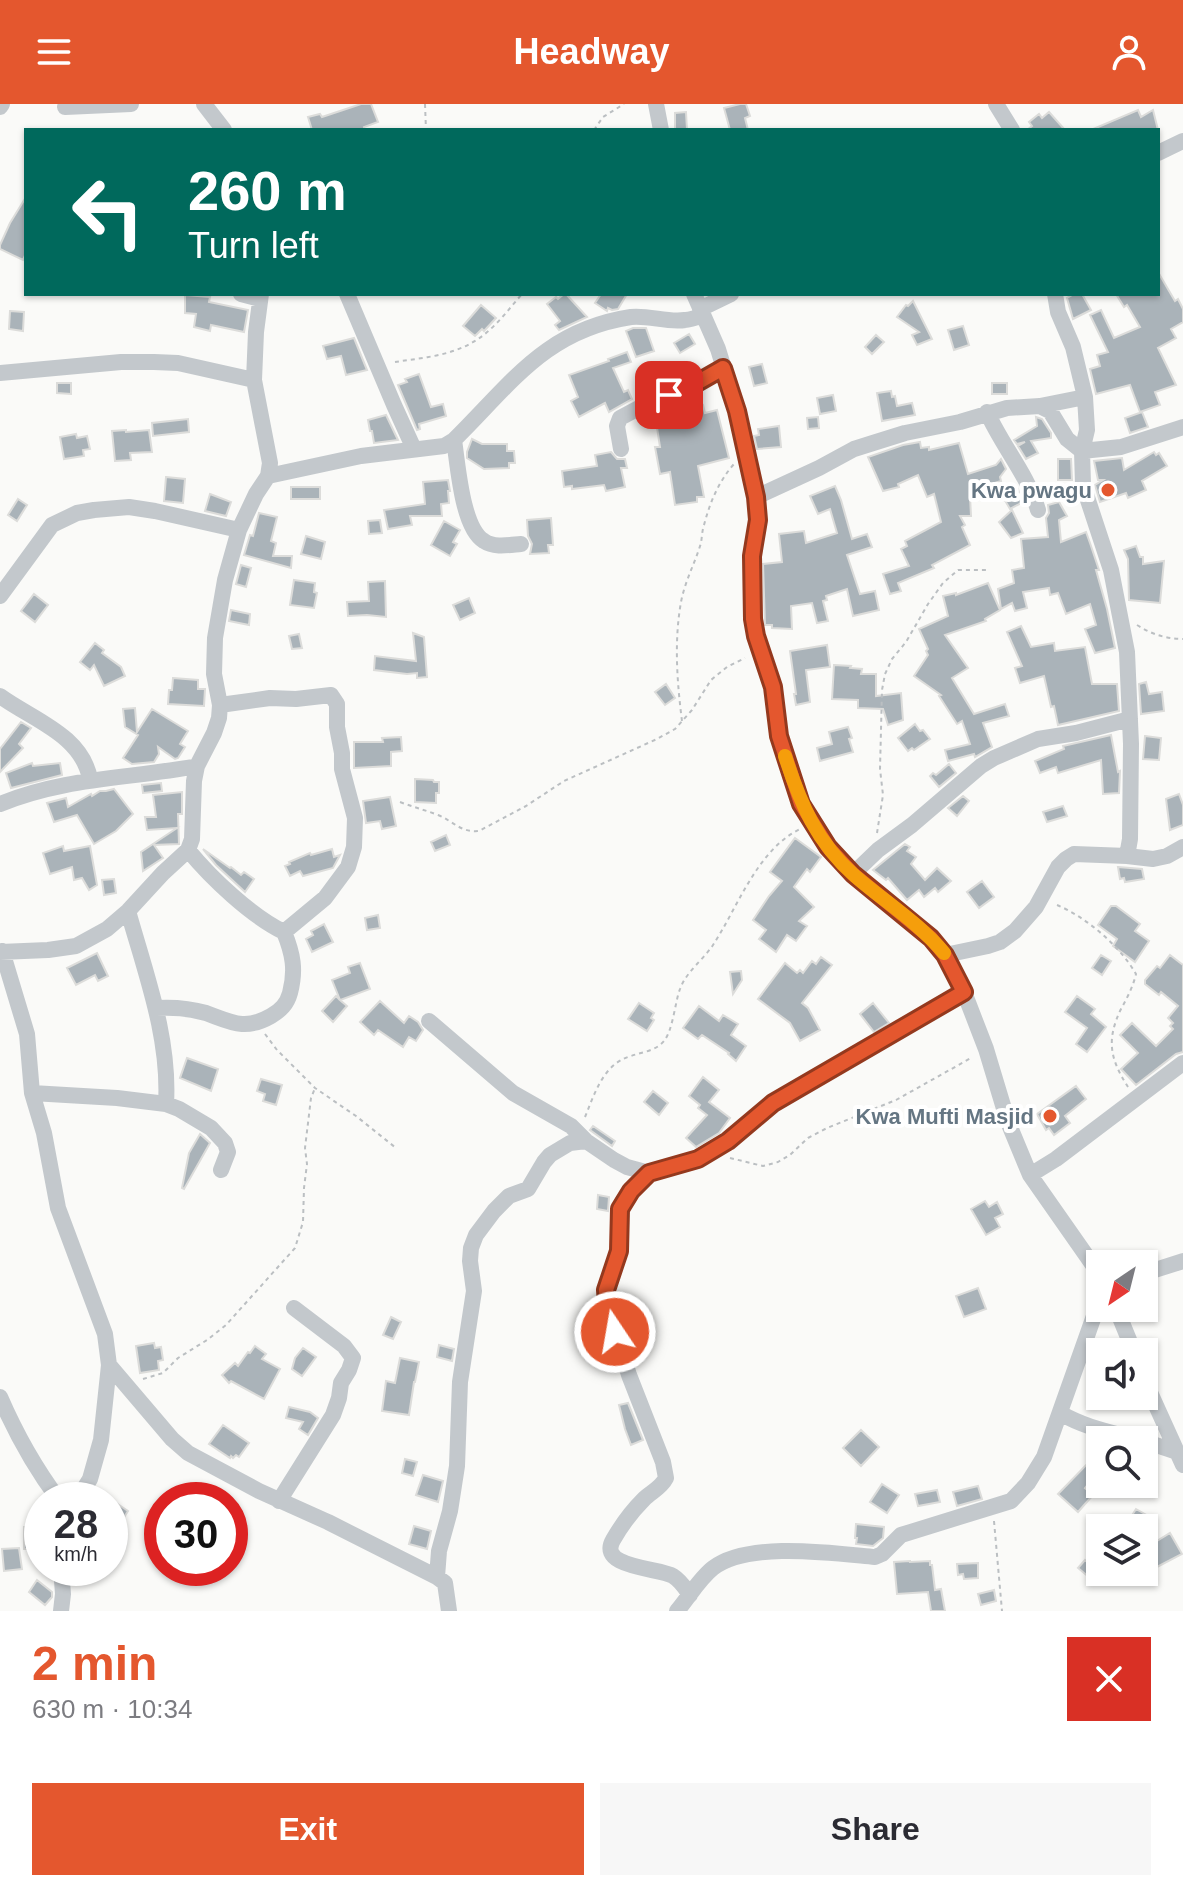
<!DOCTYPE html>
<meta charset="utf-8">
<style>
:root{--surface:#fff;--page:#f7f7f7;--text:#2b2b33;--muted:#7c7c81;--accent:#e4572e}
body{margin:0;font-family:Helvetica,sans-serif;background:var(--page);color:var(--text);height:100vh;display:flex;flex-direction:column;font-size:30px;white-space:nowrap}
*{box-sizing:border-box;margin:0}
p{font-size:26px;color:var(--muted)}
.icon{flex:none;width:44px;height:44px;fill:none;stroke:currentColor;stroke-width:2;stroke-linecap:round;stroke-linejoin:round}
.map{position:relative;height:1507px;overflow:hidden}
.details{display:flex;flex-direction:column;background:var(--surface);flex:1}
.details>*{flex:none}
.banner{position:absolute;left:24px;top:24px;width:1136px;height:168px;border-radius:0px;box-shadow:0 2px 6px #0004;background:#00695c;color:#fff;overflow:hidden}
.needle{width:52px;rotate:215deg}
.controls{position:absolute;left:1086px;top:1146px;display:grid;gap:16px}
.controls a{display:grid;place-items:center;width:72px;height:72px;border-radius:0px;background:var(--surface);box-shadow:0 2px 6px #0004;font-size:40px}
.speed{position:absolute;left:24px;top:1378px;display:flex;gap:16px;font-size:40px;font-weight:700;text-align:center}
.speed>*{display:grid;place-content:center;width:104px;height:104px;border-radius:50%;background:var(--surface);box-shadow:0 2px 6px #0004;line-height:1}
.speed small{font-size:20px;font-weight:400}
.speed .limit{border:12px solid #d22;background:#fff;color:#111}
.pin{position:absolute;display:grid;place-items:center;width:68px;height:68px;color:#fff;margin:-34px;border-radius:16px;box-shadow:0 4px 12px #0006}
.me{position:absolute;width:88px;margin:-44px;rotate:348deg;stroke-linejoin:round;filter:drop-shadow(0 0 6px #0008)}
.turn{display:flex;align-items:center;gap:28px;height:168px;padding:0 32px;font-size:36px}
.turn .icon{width:104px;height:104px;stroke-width:2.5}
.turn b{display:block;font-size:56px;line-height:68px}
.round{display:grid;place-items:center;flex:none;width:84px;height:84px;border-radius:0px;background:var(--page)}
.head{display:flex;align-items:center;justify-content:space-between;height:136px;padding:0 32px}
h1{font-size:48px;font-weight:600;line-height:60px;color:var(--accent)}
.action{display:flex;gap:16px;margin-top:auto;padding:16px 32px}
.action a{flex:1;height:92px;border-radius:0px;background:var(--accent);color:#fff;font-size:32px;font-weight:600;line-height:92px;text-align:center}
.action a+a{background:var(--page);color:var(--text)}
header{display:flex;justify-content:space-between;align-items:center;height:104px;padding:0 32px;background:var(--accent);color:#fff;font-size:36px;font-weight:600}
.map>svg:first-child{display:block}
.building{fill:#aab3b9;stroke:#dcdcda;stroke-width:2}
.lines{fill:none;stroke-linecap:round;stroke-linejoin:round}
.path{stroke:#bbbfc2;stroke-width:2;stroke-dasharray:4 4;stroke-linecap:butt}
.minor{stroke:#c3c8cc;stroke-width:16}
.route-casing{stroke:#94391e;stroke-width:20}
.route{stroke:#e4572e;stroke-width:14}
.slow{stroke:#f59e0b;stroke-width:14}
.poi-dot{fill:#e4572e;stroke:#fff;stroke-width:3}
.labels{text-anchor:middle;stroke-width:8;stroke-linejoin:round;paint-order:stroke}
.poi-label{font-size:22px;font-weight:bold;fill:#657683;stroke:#fff;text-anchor:end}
</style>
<header><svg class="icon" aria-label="menu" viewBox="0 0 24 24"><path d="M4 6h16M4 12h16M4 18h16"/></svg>Headway<svg class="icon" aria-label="person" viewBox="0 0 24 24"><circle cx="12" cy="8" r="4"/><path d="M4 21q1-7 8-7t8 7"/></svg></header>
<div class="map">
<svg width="1183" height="1507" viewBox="0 0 1183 1507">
<rect width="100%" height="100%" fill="#fafaf8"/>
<path class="building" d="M361 0H371L378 18 364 23 365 26H312L308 13 320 10 322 13Z
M740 0H746L750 12 745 14 748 26H730L724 4Z
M1138 6 1141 13 1153 6 1158 26H1091Z
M686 8 687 26H675V9Z
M1049 8 1065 26H1027L1032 22 1029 18 1039 10 1042 14Z
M26 93V149L23 156 0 145V141L10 119Z
M1158 168 1175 197 1178 195 1183 205V218L1171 225 1176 234 1158 244 1176 281 1155 288 1160 301 1140 308 1130 281 1096 290 1090 265 1100 262 1097 251 1108 248 1090 211 1101 206 1114 234 1140 223 1127 201 1124 203 1116 190H1158Z
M564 190H566L587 213 559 226 555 221 560 217 547 200 556 193 558 195Z
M601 190H627L618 205 612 206 608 204 607 207 595 199Z
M1074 190H1082L1091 206 1073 215 1067 194Z
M185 191 210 193 209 198 248 206 244 228 211 221 210 227 194 223 196 210 185 209Z
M913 197 932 235 917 241 912 231 919 228 897 213 906 201 908 202Z
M481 201 496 214 484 227 482 225 475 232 463 222Z
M10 207 24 208 23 227 9 225Z
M963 222 969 241 954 246 948 226Z
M633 224H646L654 247 636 253 626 227Z
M689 230 695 240 680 249 674 239Z
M876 231 884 238 872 250 865 243Z
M354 234 367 266 346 271 341 252 327 255 323 242Z
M627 248 631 258 613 264 624 288 628 286 632 295 609 308 605 299 579 313 571 297 578 293 569 271 609 257 608 255Z
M762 260 767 279 754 282 749 263Z
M419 270 431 303 443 300 446 312 419 320 420 325 417 326 398 281 407 278 405 275Z
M57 279H71V290L57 289Z
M992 279H1007V290H992Z
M891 287 892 293 895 292 897 302 912 299 915 311 882 317 877 289Z
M833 291 836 307 820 310 817 294Z
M703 301 705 309 717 306 729 354 698 362 704 393H697V398L675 401 670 368 660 370 655 343H660L656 317 661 316 659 307 682 304 683 306Z
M1142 308 1148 323 1130 329 1125 314Z
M386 311 398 336 374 339 372 327H370L368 316Z
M818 313 819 324 808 325 807 314Z
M1036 313 1042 315 1051 329V334L1031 337 1038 349 1026 355 1018 342 1025 338 1017 340 1014 336 1037 322Z
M188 315 189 328 153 332 152 319Z
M779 322 781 343 757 345 754 332 759 331 758 325Z
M126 326V328L149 326 152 348 130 349 131 356 115 357 112 327Z
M76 330 77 334 87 332 90 345 83 346 84 352 64 355 60 333Z
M472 335 482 340H507V347H514L515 359H509V364L484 365 467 354V348Z
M920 338 921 344 929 343V346L959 339 968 370 996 361 1001 355 1006 365 1000 373 1001 377 972 386 974 390 970 392 971 412H960L965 421 962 423 970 441 932 461 934 464 898 479 901 487 890 490 883 470 909 462 901 445 907 442 905 437 941 418 934 390 927 393 918 371 898 380 899 383 883 387 868 353 903 341Z
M611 348 617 355H625L627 364H621L625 383 606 387 604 381 572 385V382L564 383 562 367 597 362 595 351Z
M1154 348 1156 351 1159 349 1167 362 1142 377 1146 386 1128 394 1126 389 1100 398 1095 381 1103 376H1098L1094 357 1122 354 1124 366Z
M1058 355H1071L1072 376H1058Z
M166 373 185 375 183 399 164 397Z
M448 376 450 387H448L449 399 441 400 442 412H410L412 421 388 425 384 406 425 400 423 378Z
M835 382 841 396 852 435 867 430 872 443 847 451 860 490 875 487 879 506 853 512 847 485 826 492 827 496 823 497 828 517 817 519 812 499 791 502 792 525 772 524V521H765L763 460 782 458 779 430 804 427 806 439 837 429 830 405 818 410 810 392Z
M291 383H320V395H291Z
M1018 385 1023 398 1010 405 1003 393Z
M210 390 231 398 226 412 205 407Z
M18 395 27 401 17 417 8 411Z
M1059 398 1067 412 1059 416 1061 438 1086 428 1090 439 1099 466H1096L1107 505 1115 544 1095 549 1085 525 1096 521 1090 500 1066 510 1058 489 1050 491 1049 484 1023 488 1027 504 1015 507 1012 499 1001 505 998 485 1014 479 1012 466 1024 464 1021 435 1048 433 1046 414 1049 409 1048 401Z
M1012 406 1023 429 1011 434 999 418Z
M259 409 277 413 271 437 276 439 273 452H292L291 464 244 451 250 431 253 432Z
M551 414 553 441H548L549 449 530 450 532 440 528 432 527 416Z
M380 416 382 429 369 430 368 417Z
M444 417 460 426 453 438 457 440 450 452 431 441Z
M306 432 325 438 321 455 301 450Z
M1136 442 1140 453H1143V460L1164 457 1160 499 1129 496 1128 455 1124 446Z
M241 461 251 464 246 483 236 480Z
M294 476 315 479 314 488 317 489 314 504 290 501Z
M385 477 386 513 367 511 348 512 347 498 369 497 368 478Z
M988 479 1000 506 985 515 986 517 945 531 968 564 952 574 974 610 1005 600 1009 612 983 619 992 643 975 653 974 650 948 657 945 646 970 640 962 617 957 620 939 592 941 591 914 572 928 551 926 547 928 545 919 525 948 512 943 492 956 489V491Z
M34 490 48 501 35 518 21 507Z
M469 494 475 509 460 516 453 501Z
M231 506 250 510 249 521 229 517Z
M1021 522 1031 543 1054 539 1055 547 1085 543 1092 580H1117L1119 607 1058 621 1054 602 1051 603 1044 572 1020 579 1015 564 1022 562 1007 528Z
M413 529 424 533 427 573 417 574V569L407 570 374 566 375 552 416 557Z
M299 530 302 544 292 545 289 532Z
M95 539 104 546 102 549 121 563 125 572 104 582 94 561 90 566 80 558Z
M827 541 830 563 806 566 810 598 796 601 794 590H796L790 547Z
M834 561 851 562 850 564 862 565 861 570H876V592L901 589 903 616 888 621 883 605 858 604V596L832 595Z
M173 574 198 576V585H205L204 602 168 600 169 586H172Z
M1146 578 1149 590 1162 588 1164 607 1141 610 1139 580Z
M666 580 675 594 665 601 655 588Z
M135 604 137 628 152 605 188 627 180 640 185 643 178 654 175 655 158 643 159 650 154 658 132 660 123 654 138 631 125 623 123 605Z
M21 618 31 624 19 640 23 644 0 668V645Z
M915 620 920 627 923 626 930 635 914 646 912 644 908 647 898 634Z
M848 623 852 634 849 635 853 648 820 657 817 644 832 640 829 628Z
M1111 631 1118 668 1120 667 1119 689 1103 690 1101 656 1058 669 1056 663 1040 669 1035 657 1064 645 1063 642Z
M1145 632 1161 634 1159 656 1143 655Z
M401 633 402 647 391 648V662L354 664V638H383L382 634Z
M32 659 33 662 60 659 62 671 11 684 6 669Z
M949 660 956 669 939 683 930 672 933 669 936 671Z
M415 675 433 676 434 678H439V689H436V699L415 698Z
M161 679 162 687 143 689 142 681Z
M114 685 133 710 116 727 94 740 77 711 54 718 47 699 66 694 68 703 91 690 92 692 100 687H106Z
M182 688V710H178L179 740 154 741 163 754 143 767 141 748 177 724 147 726 145 713H156L153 691Z
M1179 690 1183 701V721L1170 726 1166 695Z
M963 692 969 697 957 712 948 704Z
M390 693 396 722 382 725 380 717 366 719 363 697Z
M1063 702 1067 712 1047 718 1043 708Z
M446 731 450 741 435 747 431 738Z
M795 734 821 753 810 768 807 765 794 783 814 803 799 817 807 822 796 837 787 831 776 848 759 835 766 826 753 816 769 792 782 777 770 768Z
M905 740 910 743 907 747 916 753 911 760 925 776 937 764 951 777 938 788 935 784 924 793 919 786 907 796 888 774 886 776 873 766Z
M63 742 64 747 90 742 97 781 89 786 82 774 74 776 72 763 50 770 43 749Z
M203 745 230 764 231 763 241 771 244 768 254 775 245 788 216 761Z
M332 745 334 753 340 751 333 764 303 772 300 767 290 772 285 762 290 760 289 758 310 749 311 751Z
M1118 763 1142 765 1144 775 1125 778 1124 774 1120 775Z
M114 775 116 789 104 791 102 776Z
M982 777 994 793 979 804 967 788Z
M1111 802H1116L1140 820 1135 827 1149 837 1135 858 1113 842 1117 835 1098 821Z
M378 811 380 824 367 826 365 814Z
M324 820 333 838 312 848 306 835 313 831 311 827Z
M97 849 108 872 98 877 95 871 76 881 67 864Z
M1101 851 1111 857 1102 871 1092 864Z
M1170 851 1183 861V948L1176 950 1136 981 1121 965 1138 949 1120 931 1132 919 1156 942 1173 925 1170 922 1173 919 1168 914 1178 902 1161 888 1159 891 1145 880V876L1157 862 1160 864Z
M821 853 832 861 802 899 808 904 820 926 800 937 790 919 758 895 785 859 797 869 800 866 803 869 812 857 816 860Z
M360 859 370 885 340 896 347 902 333 918 322 907 336 892 340 896 332 876 350 869 348 863Z
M741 867 742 876 733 890 730 868Z
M1077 892 1095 905 1091 910 1106 923 1087 948 1076 940 1087 924 1065 908Z
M380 897 404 919 409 912 418 918 423 926 416 937 409 933 403 943 378 926 374 931 360 918Z
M639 899 654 909 651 914 654 916 647 927 628 915Z
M873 899 889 919 874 928 860 910Z
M699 902 719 917 723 911 738 920 731 931 746 942 736 957 728 950 729 949 702 931 698 935 683 924Z
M187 954 218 965 211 987 180 974Z
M703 973 719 986 709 998 730 1014 719 1029 696 1043 686 1034 707 1011 698 1004 700 1001 689 992Z
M261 975 282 981 276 1001 263 997 265 990 257 987Z
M1076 982 1086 995 1065 1012 1070 1019 1054 1031 1049 1024 1046 1026 1037 1010Z
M653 987 668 999 659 1011 644 998Z
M593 1022 615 1037 612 1042 590 1026Z
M200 1030 210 1039 184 1085 182 1084 189 1049Z
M598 1091 609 1093 608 1107 597 1105Z
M985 1097 989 1103 997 1098 1003 1110 995 1114 1000 1123 986 1131 971 1105Z
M978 1184 986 1205 964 1213 956 1192Z
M391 1213 401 1218 393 1235 383 1231Z
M154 1239 155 1244 161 1243 163 1256 158 1257 159 1266 140 1269 136 1242Z
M439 1241 454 1245 452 1257 437 1253Z
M255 1242 266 1250 262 1255 280 1265 264 1295 231 1277 229 1279 222 1271 235 1259 238 1262 248 1248 250 1249Z
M303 1244 316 1253 302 1272 292 1265 295 1254Z
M400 1254 419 1258 415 1278H414L409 1311 382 1307 386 1277 395 1279Z
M628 1299 643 1336 631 1341 625 1325 619 1301Z
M289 1303 310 1308 318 1314 308 1331 299 1325 303 1318 286 1314Z
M223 1321 249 1339 239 1353 236 1351 233 1354 231 1352 230 1354 209 1340Z
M861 1326 879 1343 861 1362 843 1344Z
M405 1355 417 1358 413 1372 402 1369Z
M1089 1358 1099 1366 1085 1384 1093 1391 1078 1408 1058 1390Z
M423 1371 443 1377 438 1398 416 1391Z
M882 1380 899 1391 887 1409 870 1398Z
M978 1382 982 1395 957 1402 953 1388Z
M937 1386 940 1398 918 1402 915 1390Z
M110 1395 128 1407 119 1421 110 1416Z
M1136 1405 1152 1414 1146 1424H1124Z
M856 1420 884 1423 883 1434 873 1442 856 1440 857 1434H855Z
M414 1422 431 1427 427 1445 409 1440Z
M24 1423H38L39 1445H24Z
M1170 1429 1182 1450 1155 1464 1151 1455 1147 1457 1144 1452V1445Z
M19 1444 22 1465 4 1467 2 1445Z
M1085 1456 1096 1465 1089 1473 1078 1464Z
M910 1457V1458L930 1457V1461H932L935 1486 941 1485 945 1507H931L928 1488 897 1490 894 1458Z
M978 1459V1474L964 1475 963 1470 958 1471 957 1460Z
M37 1476 52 1488V1493L45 1501 29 1488Z
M994 1486 996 1497 981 1501 978 1490Z"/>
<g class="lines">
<path class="path" d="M425 0 426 26
M594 26 603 13 624 0
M395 258C421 254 450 252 473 238 493 227 508 206 522 190
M1137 521C1151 530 1166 535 1183 535
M682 617C677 578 674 537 681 498 685 477 695 459 701 439 702 433 702 427 704 421 710 398 719 377 734 360
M400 698C413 703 425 706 438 711 453 717 461 729 479 727L526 702 564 677 657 635 675 625 692 606 711 576 727 563 745 554
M877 729 883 691 880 665 882 586 885 570 892 555 906 538 928 500 943 479 958 466H989
M1057 801C1086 813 1120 842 1136 870 1133 883 1127 894 1121 905 1106 936 1110 955 1128 983
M265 930 277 946 315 984 356 1012 396 1044
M585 1013C595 989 603 960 631 952 642 948 656 947 664 937 673 926 675 898 680 885 686 868 703 856 713 841 738 803 757 746 800 725
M730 1054 763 1062 778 1058 790 1051 808 1034 827 1024 896 996 971 954
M143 1275 163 1269 178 1254 207 1236 226 1221 295 1144 303 1118 304 1084 307 1060 305 1044 311 994 315 984
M994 1417 1002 1507"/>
<path class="minor" d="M204 0 224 26
M656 0 661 26
M996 0 1012 26
M0 3 2 0
M65 3 131 0
M1158 49 1183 37
M241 190 260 195
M347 190 394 301 414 345
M694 190 718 245 737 307 756 393 758 416 752 452 753 515 756 532 773 583 779 632 801 700 828 743 853 770 931 834 945 851 964 888 986 945 1008 1018 1030 1071 1100 1171
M1055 190 1058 208 1073 243 1085 293 1087 326 1082 347 1083 381 1111 466 1127 548 1131 640 1130 735 1127 752
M700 205 731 190
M0 269 121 258H154L178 259 254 276
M1040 302 1050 307 1067 335 1082 347 1121 343 1183 323
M987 308C1002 342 1028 371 1038 406
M454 336C458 361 462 424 484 437 494 444 509 441 521 440
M621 345 617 322 620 314 650 298 688 284 723 264
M268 372 361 352 444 342 454 336C511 280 545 226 631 213 649 211 668 219 685 216 691 216 698 213 703 211
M756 393 819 364 854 345 873 339 905 329 960 318 1007 304 1040 302 1085 293
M0 492 52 421 77 409 94 406 129 403 155 407 239 426
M0 592C33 616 82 631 90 675
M220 601 270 594 296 595 331 591 337 600V623L342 649V665L355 714 354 743 348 763 325 794 284 828
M0 700C66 673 129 675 197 662
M853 770 878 746 912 721 981 662 994 654 1038 635 1076 629 1130 615
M128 807C146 871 170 934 166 1000
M2 847 27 930 32 989 44 1029 58 1104 105 1230 109 1261 101 1336 90 1375 77 1396
M0 848 48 846 76 842 107 825 128 807 163 769 188 746 192 735 194 677 197 662 214 629 219 614 220 601 214 570 215 534 225 476 239 426 256 390 268 372 270 359 254 276 256 228 261 190
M945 851 988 842 1000 838 1015 827 1036 803 1058 763 1066 755 1074 750 1127 752 1153 755 1167 752 1183 743
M156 904C173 903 189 904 206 909 231 918 245 927 271 912 281 906 287 900 290 889 296 866 293 850 284 828 251 812 211 774 188 746
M429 917 513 989 571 1022 586 1037 614 1056 627 1063 649 1069 698 1055 728 1037 773 999 964 888
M32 989 117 994 166 1000 179 1005 211 1024 225 1039 228 1048 221 1066
M649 1069 631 1087 623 1097 620 1105 619 1147 606 1186 607 1199 629 1271 663 1358 666 1374C661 1384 651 1388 644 1395 632 1407 621 1422 613 1436 597 1464 660 1464 673 1472 681 1477 685 1484 690 1491
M1030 1071 1056 1055 1183 959
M1144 1168 1155 1166 1183 1157
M1116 1204 1134 1248
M109 1261 172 1335 188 1349 259 1387 328 1418 437 1473 445 1479 449 1507
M1144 1275 1183 1361
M0 1293C16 1330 35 1364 59 1396
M1060 1309C1086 1324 1110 1328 1139 1336
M1144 1337 1177 1348
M279 1397 333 1311 339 1294 341 1279 349 1266 353 1254 344 1242 294 1204
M61 1464 63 1490 61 1507
M437 1473 439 1447 450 1407 457 1362 460 1278 474 1187 470 1157 471 1144 476 1131 494 1107 509 1092 528 1085 544 1058 550 1051 570 1039 586 1037
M677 1507C689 1493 699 1475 713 1464 748 1437 832 1449 875 1453L882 1450 901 1431 1011 1397 1028 1379 1044 1353 1100 1195"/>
</g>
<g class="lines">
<defs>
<path id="route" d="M615 1228 607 1199 606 1186 619 1147 620 1105 631 1087 649 1069 698 1055 728 1037 773 999 964 888 945 851 931 834 853 770 828 743 801 700 779 632 773 583 756 532 753 515 752 452 758 416 756 393 737 307 723 264 688 284 669 291"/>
</defs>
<use href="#route" class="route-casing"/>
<use href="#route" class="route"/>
<path class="slow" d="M785 652C800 699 817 739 855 772 885 798 919 819 944 849"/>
</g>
<g class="poi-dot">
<circle cx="1108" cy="386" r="8"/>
<circle cx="1050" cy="1012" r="8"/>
</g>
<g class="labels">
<g class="poi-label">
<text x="1092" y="394">Kwa pwagu</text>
<text x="1034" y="1020">Kwa Mufti Masjid</text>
</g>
</g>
</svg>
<div class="controls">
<a><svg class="needle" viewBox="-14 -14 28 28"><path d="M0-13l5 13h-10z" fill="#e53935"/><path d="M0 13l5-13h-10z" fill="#7c7c81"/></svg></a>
<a><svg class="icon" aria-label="sound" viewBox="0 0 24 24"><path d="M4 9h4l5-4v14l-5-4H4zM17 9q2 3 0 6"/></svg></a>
<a><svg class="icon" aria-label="search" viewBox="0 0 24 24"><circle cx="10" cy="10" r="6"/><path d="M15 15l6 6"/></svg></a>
<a><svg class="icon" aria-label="layers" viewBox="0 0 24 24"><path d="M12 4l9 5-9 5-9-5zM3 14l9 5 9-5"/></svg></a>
</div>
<div class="speed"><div>28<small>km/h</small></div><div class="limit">30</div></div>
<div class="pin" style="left:669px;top:291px;background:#d93025"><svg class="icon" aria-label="arrive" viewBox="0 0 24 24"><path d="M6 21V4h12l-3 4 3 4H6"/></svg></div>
<svg class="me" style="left:615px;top:1228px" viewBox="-20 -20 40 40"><circle r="17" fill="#e4572e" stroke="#fff" stroke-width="3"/><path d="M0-11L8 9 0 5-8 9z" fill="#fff"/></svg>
<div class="banner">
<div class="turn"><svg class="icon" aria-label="left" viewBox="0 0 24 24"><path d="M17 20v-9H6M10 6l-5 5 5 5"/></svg><div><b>260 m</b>Turn left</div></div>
</div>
</div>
<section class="details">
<div class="head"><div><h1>2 min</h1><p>630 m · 10:34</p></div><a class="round" style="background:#d93025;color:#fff"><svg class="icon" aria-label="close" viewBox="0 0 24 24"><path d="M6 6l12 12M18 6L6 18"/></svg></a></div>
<div class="action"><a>Exit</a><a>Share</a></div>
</section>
